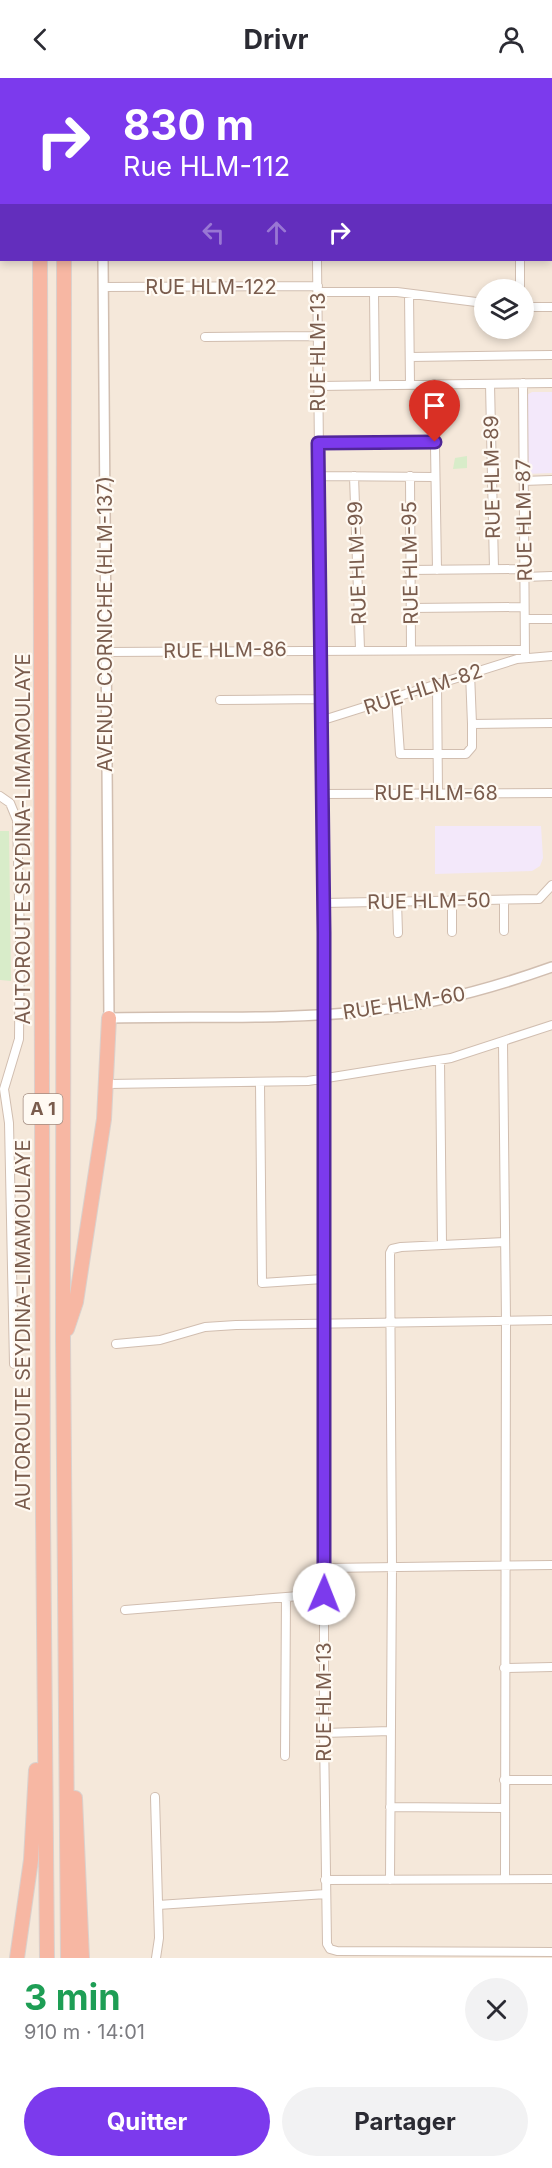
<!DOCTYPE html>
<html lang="fr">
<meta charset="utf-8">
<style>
:root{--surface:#fff;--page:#f2f2f3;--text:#2b2b33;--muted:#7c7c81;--accent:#7c3aed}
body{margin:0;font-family:Inter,sans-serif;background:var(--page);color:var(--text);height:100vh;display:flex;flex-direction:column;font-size:22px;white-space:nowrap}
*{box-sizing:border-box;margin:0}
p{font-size:20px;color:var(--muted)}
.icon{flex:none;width:33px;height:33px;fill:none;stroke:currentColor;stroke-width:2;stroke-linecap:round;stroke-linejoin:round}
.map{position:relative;height:1880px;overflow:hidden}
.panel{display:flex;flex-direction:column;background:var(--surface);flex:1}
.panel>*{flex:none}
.guide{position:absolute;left:0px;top:0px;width:552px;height:183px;box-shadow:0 3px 9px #0003;background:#7c3aed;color:#fff;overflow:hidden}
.controls{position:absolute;left:474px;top:201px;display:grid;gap:12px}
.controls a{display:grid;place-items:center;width:60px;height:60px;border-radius:50%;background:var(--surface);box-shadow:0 3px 9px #0003;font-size:30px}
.pin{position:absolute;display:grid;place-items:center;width:51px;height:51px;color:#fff;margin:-62px -26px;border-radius:50% 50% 50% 0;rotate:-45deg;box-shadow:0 0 6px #0007}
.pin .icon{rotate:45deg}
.me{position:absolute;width:66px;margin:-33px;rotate:1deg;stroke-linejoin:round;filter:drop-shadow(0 0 4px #0008)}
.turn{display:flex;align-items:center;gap:21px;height:126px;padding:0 24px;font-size:27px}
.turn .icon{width:78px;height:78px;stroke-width:2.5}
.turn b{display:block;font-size:42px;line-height:51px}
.lanes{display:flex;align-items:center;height:57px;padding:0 24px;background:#0003;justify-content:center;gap:30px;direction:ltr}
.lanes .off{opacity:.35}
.round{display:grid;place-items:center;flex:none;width:63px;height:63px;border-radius:32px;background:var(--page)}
.head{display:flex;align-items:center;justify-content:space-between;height:102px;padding:0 24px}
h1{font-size:36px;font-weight:700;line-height:45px;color:#1e9e55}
.primary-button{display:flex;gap:12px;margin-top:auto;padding:12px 24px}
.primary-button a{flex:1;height:69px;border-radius:36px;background:var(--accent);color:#fff;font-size:24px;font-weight:700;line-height:69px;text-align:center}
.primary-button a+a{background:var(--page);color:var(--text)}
header{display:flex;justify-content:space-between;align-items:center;height:78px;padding:0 24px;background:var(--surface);font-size:27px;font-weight:700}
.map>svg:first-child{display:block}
.residential{fill:#f5e8da;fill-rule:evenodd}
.education{fill:#f3e8fa}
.green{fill:#d8ecc9}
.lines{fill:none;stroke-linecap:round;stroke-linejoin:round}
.minor-casing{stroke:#d1beb0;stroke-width:10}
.tertiary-casing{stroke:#d1beb0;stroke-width:12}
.motorway-casing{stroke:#dad1cd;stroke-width:16}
.minor{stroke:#fff;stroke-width:8}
.tertiary{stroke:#fff;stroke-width:9}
.motorway{stroke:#f7b7a3;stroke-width:14}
.route-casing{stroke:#51269a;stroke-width:15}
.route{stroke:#7c3aed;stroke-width:10}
.labels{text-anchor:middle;stroke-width:4.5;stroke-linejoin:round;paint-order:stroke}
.shield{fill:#fffaf3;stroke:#a28b7f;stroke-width:1.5}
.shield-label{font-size:18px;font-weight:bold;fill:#7a5c4d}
.street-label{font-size:20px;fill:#7a5c4d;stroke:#fffaf3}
</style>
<header><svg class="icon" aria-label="back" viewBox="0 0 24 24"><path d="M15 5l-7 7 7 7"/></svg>Drivr<svg class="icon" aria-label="person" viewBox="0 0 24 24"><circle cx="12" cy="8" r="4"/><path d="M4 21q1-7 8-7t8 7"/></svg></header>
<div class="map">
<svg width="552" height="1880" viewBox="0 0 552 1880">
<rect width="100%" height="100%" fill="#fdf6ec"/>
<path class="residential" d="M0 0H552V1880H0ZM2 2H550V182H2ZM484 212H524V250H484Z"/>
<path class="education" d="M532 314H552V395L526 396 527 317Z
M435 748H541L543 780 540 788 532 793 435 796Z"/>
<path class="green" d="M467 378V390L453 391 455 380Z
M0 753H9L11 903 0 902Z"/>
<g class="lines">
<defs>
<path id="minor" d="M316 0V2
M400 0V2
M365 2V0
M550 37H552
M550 133H552
M317 182 324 855V1655L327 1866 330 1871 337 1873 552 1874
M104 209 318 208
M520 212V182
M318 214H397L484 225
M374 214 375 307
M409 216 410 307
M524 229H552
M205 259 318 258
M410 279 552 277
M523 305 525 579
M434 306 437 492
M490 306 494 491
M319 308 552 305
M319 365 435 364
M319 398 435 399
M354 398 360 571
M410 398 411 572
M523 403 552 402
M409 492 524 491
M524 499 552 498
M411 530 524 529
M525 541H552
M105 574 525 572
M470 595 472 646 552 645
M437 606 438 715
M396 619 400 676H466L472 669V646
M220 622 320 621
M320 643 517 581 552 578
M321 716 552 715
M0 718 10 725 17 742 20 860 19 961 4 1011 9 1045 14 1286
M504 822V853
M452 823V854
M397 824 398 855
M323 825 539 821 552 807
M503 965 506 1242 505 1801
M440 983 442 1166
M108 1006 308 1003 451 980 552 947
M260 1006 262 1205 323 1201
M116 1266 160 1262 205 1249 236 1247 552 1242
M325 1490 552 1487
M125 1532 324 1516
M504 1590 552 1589
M324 1655 390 1653
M285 1678 286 1519
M504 1702H552
M155 1719 159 1860 156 1880
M390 1729 504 1730
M325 1802 552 1801
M390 1802 392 1489 390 1175 392 1171 401 1169 505 1164
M158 1827 326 1816"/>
<path id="tertiary" d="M102 0V2
M103 182 109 940C196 938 284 942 370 933 432 927 493 910 552 889"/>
<path id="motorway" d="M39 0V2
M64 0V2
M40 182 43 1438 47 1880
M64 182 63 1261 68 1880
M67 1251 76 1224 104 1041 109 940
M75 1720 82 1880
M17 1880 31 1782 36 1692"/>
</defs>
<use href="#minor" class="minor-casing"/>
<use href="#tertiary" class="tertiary-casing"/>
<use href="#motorway" class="motorway-casing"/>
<use href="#minor" class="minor"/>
<use href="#tertiary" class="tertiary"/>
<use href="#motorway" class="motorway"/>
</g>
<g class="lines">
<defs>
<path id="route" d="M324 1516V855L318 365 435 364"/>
</defs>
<use href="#route" class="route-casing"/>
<use href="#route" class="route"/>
</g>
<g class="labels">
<rect class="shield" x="23.5" y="1016" width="39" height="30" rx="4.5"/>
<g class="shield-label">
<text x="43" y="1037">A 1</text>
</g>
<g class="street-label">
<text x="211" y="216">RUE HLM-122</text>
<text transform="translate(318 274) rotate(-90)" y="7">RUE HLM-13</text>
<text transform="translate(492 399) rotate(-91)" y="7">RUE HLM-89</text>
<text transform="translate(524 442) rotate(-91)" y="7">RUE HLM-87</text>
<text transform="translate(357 485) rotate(-92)" y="7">RUE HLM-99</text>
<text transform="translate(410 485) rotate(-91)" y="7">RUE HLM-95</text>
<text transform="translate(105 546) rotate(-90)" y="7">AVENUE CORNICHE (HLM-137)</text>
<text transform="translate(225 572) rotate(-1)" y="7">RUE HLM-86</text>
<text transform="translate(423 611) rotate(-18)" y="7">RUE HLM-82</text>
<text x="436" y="722">RUE HLM-68</text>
<text transform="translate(23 761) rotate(-90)" y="7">AUTOROUTE SEYDINA-LIMAMOULAYE</text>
<text transform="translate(429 823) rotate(-1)" y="7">RUE HLM-50</text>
<text transform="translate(404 925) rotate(-9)" y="7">RUE HLM-60</text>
<text transform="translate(23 1247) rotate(-90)" y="7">AUTOROUTE SEYDINA-LIMAMOULAYE</text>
<text transform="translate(324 1624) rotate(-90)" y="7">RUE HLM-13</text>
</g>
</g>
</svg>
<div class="controls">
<a><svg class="icon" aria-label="layers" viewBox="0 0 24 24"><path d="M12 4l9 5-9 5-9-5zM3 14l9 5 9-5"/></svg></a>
</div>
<div class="pin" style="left:435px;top:364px;background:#d93025"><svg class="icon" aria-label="arrive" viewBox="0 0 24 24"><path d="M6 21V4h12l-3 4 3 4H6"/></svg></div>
<svg class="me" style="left:324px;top:1516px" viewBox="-20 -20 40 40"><circle r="19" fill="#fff"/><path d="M0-13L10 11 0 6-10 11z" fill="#7c3aed"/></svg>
<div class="guide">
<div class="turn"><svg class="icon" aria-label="right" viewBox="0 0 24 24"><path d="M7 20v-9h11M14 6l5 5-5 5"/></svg><div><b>830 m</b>Rue HLM-112</div></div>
<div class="lanes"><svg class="icon off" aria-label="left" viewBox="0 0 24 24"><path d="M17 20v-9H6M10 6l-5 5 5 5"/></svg><svg class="icon off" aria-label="ahead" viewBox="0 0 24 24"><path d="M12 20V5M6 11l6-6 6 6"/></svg><svg class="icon" aria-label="right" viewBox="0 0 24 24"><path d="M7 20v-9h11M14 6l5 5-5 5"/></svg></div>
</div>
</div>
<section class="panel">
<div class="head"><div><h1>3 min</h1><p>910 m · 14:01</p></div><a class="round"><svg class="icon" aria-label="close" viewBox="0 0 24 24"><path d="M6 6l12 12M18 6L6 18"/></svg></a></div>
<div class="primary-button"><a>Quitter</a><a>Partager</a></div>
</section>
